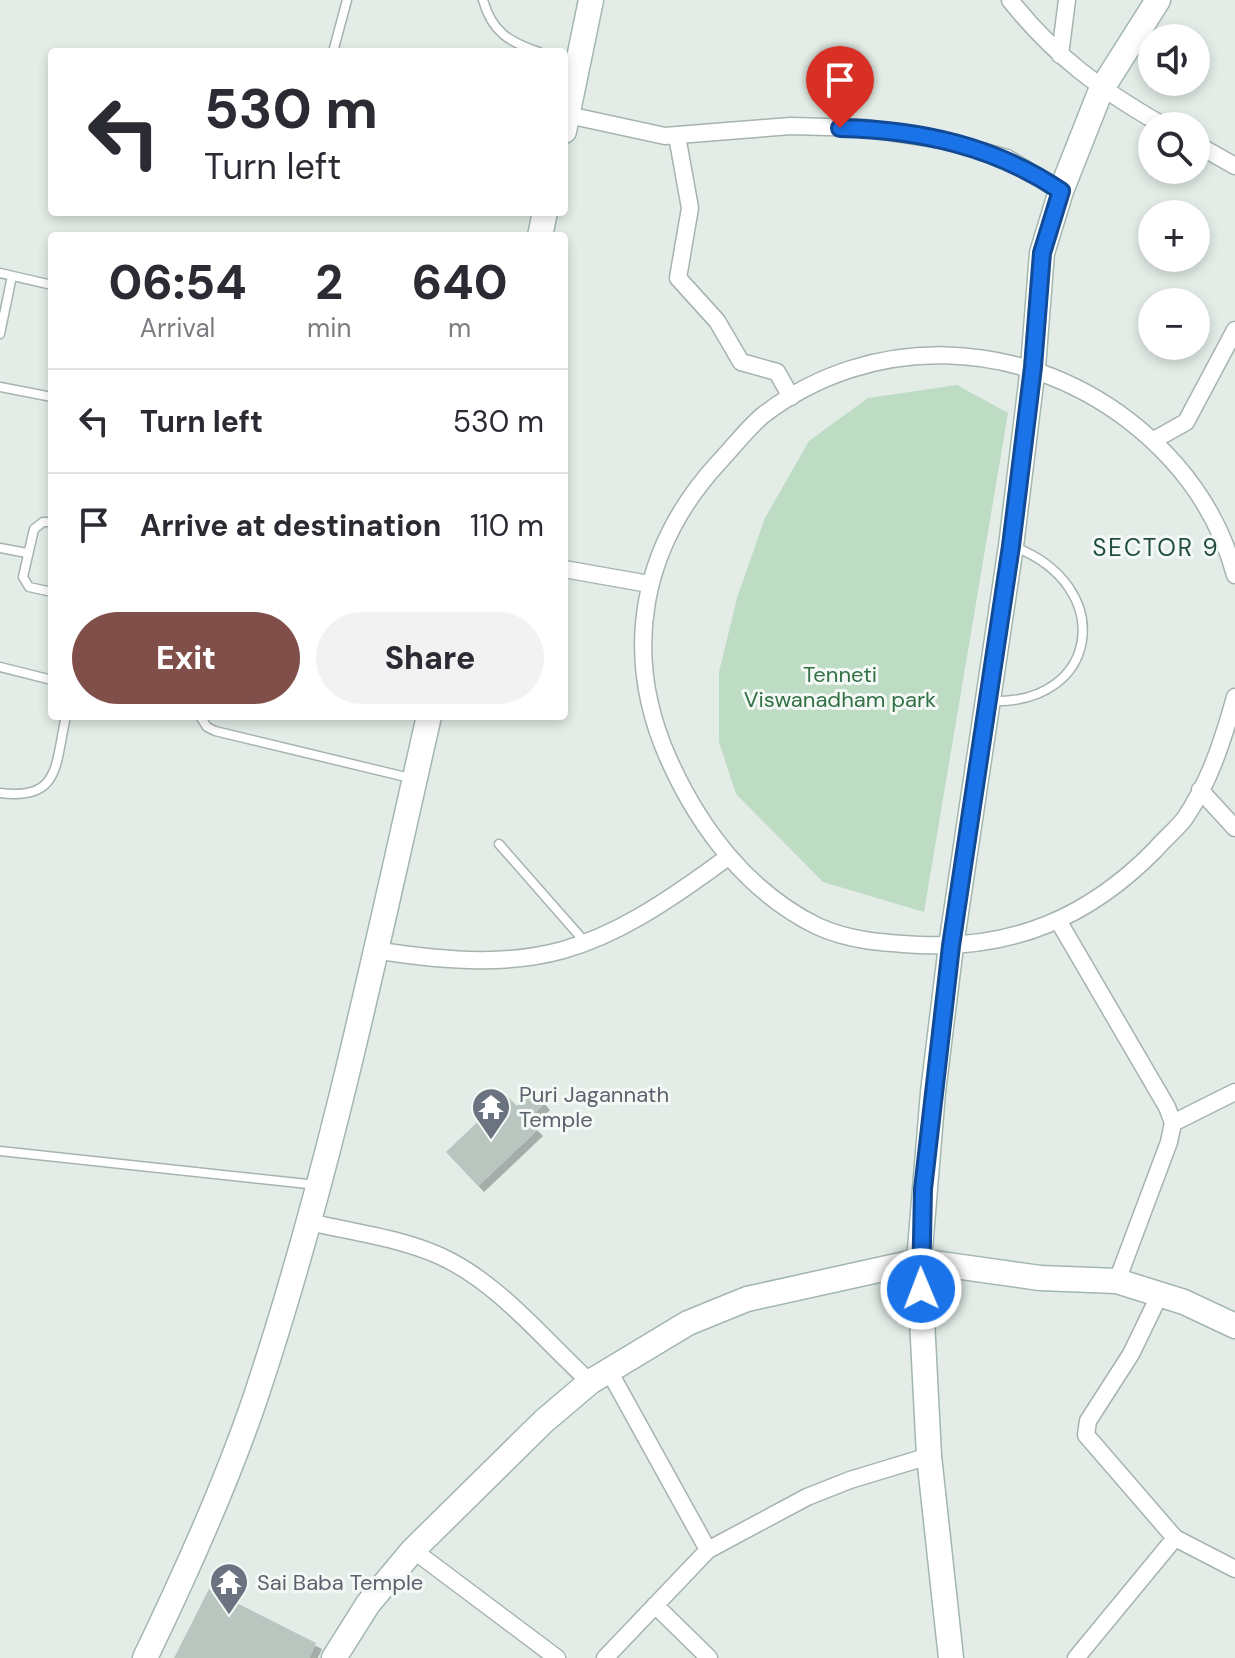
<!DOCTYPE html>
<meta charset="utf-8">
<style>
:root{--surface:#fff;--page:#f2f2f3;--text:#2b2b33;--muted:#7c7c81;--line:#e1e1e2;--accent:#804f4a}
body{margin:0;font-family:"DM Sans",sans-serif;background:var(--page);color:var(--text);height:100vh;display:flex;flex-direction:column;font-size:30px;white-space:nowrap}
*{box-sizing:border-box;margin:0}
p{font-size:26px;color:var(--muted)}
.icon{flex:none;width:44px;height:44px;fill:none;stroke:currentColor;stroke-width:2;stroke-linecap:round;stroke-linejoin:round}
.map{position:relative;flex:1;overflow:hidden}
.panel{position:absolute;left:48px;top:232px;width:520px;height:488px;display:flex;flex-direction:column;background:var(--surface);border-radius:8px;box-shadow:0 4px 12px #0003}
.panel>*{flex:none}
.hud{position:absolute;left:48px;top:48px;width:520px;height:168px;border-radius:8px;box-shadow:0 4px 12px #0003;background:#fff;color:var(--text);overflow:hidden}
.controls{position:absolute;left:1138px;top:24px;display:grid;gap:16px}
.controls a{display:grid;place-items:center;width:72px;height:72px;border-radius:50%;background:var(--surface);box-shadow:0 4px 12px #0003;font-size:40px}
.pin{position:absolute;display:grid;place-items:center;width:68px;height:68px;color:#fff;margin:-82px -34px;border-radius:50% 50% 50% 0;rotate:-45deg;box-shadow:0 0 8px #0007}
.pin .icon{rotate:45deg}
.me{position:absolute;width:88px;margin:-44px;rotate:359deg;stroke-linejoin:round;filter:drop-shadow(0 0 6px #0008)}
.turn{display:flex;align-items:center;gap:28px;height:168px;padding:0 24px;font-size:36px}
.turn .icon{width:104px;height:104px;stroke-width:2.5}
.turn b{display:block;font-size:56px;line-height:68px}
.eta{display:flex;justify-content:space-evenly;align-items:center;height:136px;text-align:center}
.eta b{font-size:48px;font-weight:800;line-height:56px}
.action{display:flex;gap:16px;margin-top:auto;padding:16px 24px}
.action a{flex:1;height:92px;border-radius:48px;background:var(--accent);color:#fff;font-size:32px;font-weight:800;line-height:92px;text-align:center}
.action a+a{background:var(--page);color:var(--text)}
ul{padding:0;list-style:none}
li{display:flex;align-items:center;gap:24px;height:104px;padding:0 24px;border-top:2px solid var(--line)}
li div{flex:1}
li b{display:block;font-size:30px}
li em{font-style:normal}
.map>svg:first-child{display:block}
.green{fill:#bedbc3}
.building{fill:#b9c6c0;filter:url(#shadow)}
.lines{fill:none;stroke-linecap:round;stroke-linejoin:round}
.lane-casing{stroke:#a6b4ad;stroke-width:11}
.street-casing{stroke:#a6b4ad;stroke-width:19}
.secondary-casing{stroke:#a2b7ae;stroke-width:27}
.lane{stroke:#fff;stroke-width:8}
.street{stroke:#fff;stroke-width:16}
.secondary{stroke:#fff;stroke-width:24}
.route-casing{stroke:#114b97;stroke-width:20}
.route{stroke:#1a73e8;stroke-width:14}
.labels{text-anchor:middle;stroke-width:6;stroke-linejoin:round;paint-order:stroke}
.park-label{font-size:22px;fill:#317044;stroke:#f4f9f6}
.worship-label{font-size:22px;fill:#5b616d;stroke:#f4f9f6;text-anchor:start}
.neighbourhood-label{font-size:24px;letter-spacing:2px;fill:#214d3e;stroke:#f4f9f6}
</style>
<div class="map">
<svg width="1235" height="1658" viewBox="0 0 1235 1658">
<defs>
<filter id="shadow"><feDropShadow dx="6" dy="6" stdDeviation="0" flood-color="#0004"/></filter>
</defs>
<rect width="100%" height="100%" fill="#e3ece7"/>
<path class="green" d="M957 385 1008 413 924 912 823 882 736 794 719 742V672L737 598 765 518 809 441 868 398Z"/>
<path class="building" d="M532 1091 544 1104 527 1120 537 1130 478 1186 446 1152 506 1095 517 1106Z
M209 1589 316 1643 309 1658H174Z"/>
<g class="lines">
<defs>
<path id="lane" d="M483 0C492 32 509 42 539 52
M333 52 347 0
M0 273 52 285
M0 334 12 276
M0 387 52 397
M52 522H43L34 529 23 577 29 587 52 592
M0 548 27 553
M0 667 52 680
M990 701C1100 706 1118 585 1012 546
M200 716 207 727 215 731 410 778
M0 793C61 801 55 764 66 716
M499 844 585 942
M0 1151 317 1185"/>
<path id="street" d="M1010 0C1055 57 1101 90 1164 126
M1060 55 1067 0
M568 115 665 136 791 126 864 128 942 140 1007 158 1061 191
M677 136 690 208 678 278 717 321 741 362 777 372 791 397
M1196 144 1235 166
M1154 440 1186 422 1235 330
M564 569 649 584
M1235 575C1218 512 1180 460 1128 420 1020 338 872 331 762 416 747 429 734 446 720 461 641 546 621 653 669 760 700 829 748 892 817 926 849 941 885 943 920 945 1014 949 1089 917 1155 850 1164 839 1177 829 1185 818 1210 781 1223 740 1235 697
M1200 790 1235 828
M1059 922 1167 1107 1173 1123 1169 1142 1117 1281
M374 950C539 976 595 955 728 857
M1173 1123 1235 1092
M309 1222C352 1232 400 1238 440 1256 498 1282 544 1340 590 1382
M1160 1294 1131 1354 1088 1421 1086 1435 1175 1538 1235 1569
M609 1371 708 1550
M413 1550 557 1658
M655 1605 709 1658
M605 1658 708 1550 807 1497 850 1480 929 1456
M1076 1658 1175 1538"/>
<path id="secondary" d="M564 131 591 0
M540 236 545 212
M145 1658C186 1573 226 1485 256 1396 330 1174 377 944 429 716
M334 1658 368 1604 413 1550 544 1421 590 1382 688 1323 747 1299 919 1261 1040 1278 1117 1281 1184 1302 1235 1326
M951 1658 929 1456 919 1261 933 1092 951 946 1011 546 1033 367 1042 253 1061 191 1101 90 1158 0"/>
</defs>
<use href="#lane" class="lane-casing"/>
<use href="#street" class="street-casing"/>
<use href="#secondary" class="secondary-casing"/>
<use href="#lane" class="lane"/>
<use href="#street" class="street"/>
<use href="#secondary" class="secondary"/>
</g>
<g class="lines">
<defs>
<path id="route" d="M840 128C921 130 994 146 1061 191L1042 253 1033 367 1011 546 951 946 923 1189 921 1289"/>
</defs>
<use href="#route" class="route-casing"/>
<use href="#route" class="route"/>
</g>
<defs>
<symbol id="temple-pin" viewBox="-11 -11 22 30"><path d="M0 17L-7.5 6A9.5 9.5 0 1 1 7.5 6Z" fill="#6b7280" stroke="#f4f9f6"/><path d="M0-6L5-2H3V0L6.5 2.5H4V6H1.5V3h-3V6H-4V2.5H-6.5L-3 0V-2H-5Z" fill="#fff"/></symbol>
</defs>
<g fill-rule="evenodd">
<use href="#temple-pin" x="469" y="1085" width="44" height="60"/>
<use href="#temple-pin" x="207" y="1560" width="44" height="60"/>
</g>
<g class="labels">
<g class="park-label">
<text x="840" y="682">Tenneti<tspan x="840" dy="25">Viswanadham park</tspan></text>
</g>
<g class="worship-label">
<text x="519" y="1102">Puri Jagannath<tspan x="519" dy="25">Temple</tspan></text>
<text x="257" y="1590">Sai Baba Temple</text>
</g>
<g class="neighbourhood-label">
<text x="1156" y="556">SECTOR 9</text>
</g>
</g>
</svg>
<div class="controls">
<a><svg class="icon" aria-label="sound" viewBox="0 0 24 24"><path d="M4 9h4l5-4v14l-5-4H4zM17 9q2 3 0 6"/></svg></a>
<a><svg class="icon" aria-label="search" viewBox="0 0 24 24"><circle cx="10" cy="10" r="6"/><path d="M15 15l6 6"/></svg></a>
<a>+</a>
<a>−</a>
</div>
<div class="pin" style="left:840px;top:128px;background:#d93025"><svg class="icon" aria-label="arrive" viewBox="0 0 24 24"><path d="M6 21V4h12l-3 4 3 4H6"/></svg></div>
<svg class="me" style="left:921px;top:1289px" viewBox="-20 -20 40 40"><circle r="17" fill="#1a73e8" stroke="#fff" stroke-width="3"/><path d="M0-11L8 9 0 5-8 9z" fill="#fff"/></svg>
<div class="hud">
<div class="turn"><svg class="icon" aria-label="left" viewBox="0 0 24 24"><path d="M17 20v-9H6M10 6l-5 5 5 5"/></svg><div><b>530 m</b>Turn left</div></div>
</div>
<section class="panel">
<div class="eta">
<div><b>06:54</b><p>Arrival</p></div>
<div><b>2</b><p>min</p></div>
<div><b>640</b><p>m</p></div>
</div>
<ul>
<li><svg class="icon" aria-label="left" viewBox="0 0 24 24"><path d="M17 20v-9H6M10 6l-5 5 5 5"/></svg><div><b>Turn left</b></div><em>530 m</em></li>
<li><svg class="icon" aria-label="arrive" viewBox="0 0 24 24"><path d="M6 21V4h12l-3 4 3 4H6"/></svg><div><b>Arrive at destination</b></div><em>110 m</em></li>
</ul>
<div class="action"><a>Exit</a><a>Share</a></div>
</section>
</div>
